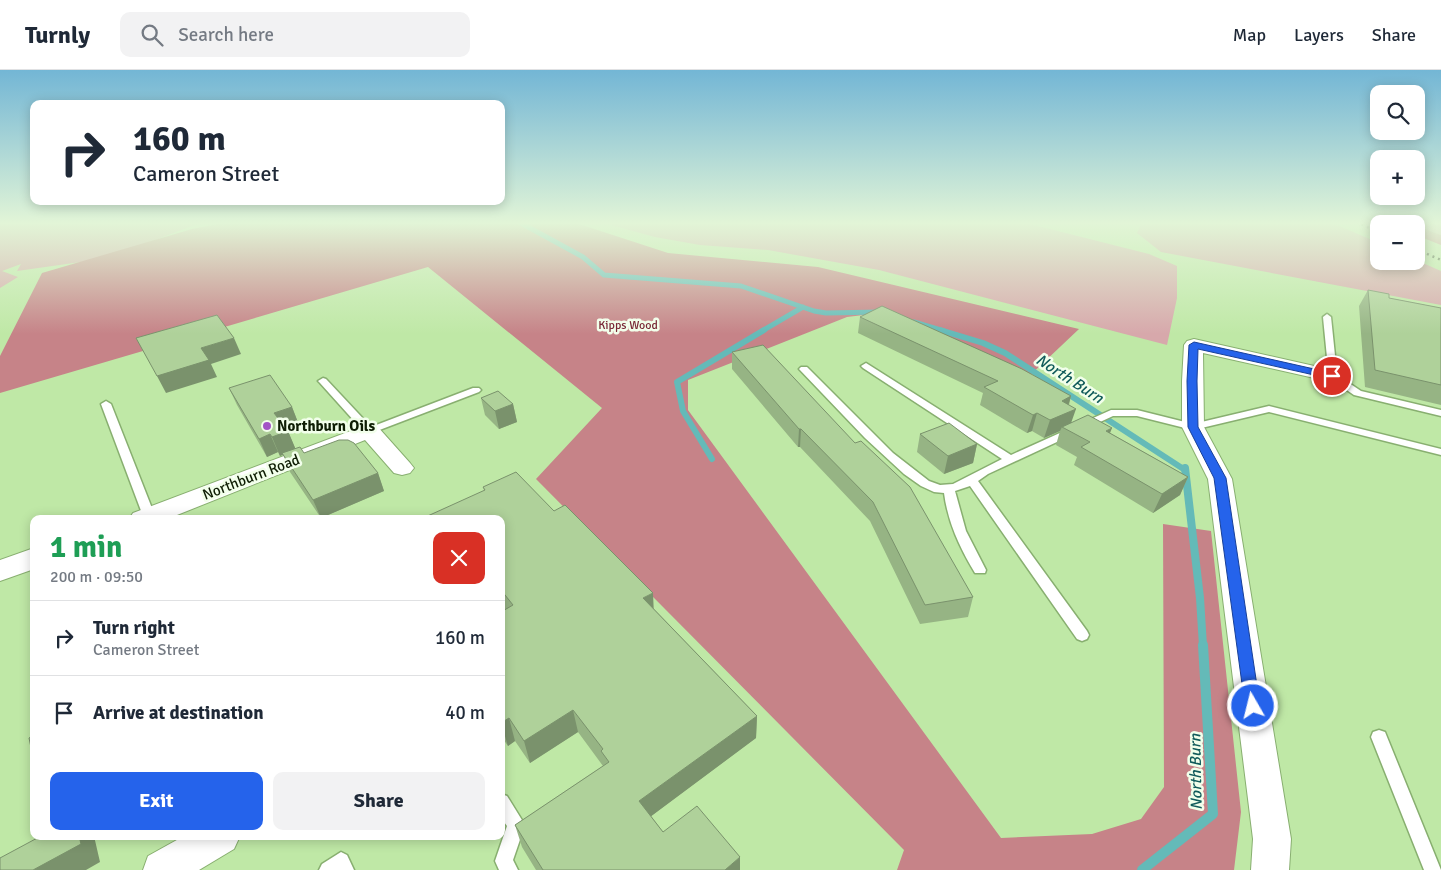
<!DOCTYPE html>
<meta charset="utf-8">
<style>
:root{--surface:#fff;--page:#f2f2f3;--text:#1f2937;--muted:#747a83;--line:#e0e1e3;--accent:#2563eb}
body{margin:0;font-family:Signika,sans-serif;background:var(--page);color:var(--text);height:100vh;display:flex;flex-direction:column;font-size:19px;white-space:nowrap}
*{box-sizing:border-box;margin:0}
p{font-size:16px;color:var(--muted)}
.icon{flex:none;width:28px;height:28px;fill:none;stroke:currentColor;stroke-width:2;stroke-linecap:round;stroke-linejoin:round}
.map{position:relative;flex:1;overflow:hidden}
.side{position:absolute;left:30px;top:445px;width:475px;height:325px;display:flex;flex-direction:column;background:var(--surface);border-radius:10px;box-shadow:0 2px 12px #0003}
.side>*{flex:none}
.banner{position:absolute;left:30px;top:30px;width:475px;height:105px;border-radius:10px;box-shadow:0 2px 12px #0003;background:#fff;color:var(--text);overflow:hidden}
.controls{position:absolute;left:1370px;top:15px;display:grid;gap:10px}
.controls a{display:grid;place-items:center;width:55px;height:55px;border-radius:10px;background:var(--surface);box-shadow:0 2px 12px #0003;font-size:25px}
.pin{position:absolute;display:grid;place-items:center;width:42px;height:42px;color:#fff;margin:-21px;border:2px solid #fff;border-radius:50%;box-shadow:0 1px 5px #0007}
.me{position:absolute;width:55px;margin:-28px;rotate:352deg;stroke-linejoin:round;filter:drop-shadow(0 0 4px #0008)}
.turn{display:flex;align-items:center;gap:18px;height:105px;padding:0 20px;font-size:22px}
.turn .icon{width:65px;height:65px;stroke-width:2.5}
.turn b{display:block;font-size:35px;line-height:42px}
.round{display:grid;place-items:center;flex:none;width:52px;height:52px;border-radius:10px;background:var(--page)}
.head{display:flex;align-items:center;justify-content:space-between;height:85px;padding:0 20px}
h1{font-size:30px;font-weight:800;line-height:38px;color:#1e9e55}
.action{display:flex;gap:10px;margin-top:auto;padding:10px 20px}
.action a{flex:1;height:58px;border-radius:10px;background:var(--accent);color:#fff;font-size:20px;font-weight:800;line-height:58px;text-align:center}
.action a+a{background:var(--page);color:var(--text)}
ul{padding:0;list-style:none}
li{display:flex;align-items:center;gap:15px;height:75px;padding:0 20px;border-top:1px solid var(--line)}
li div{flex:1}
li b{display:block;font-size:19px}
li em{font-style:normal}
header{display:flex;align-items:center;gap:30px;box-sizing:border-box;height:70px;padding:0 25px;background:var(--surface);border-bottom:1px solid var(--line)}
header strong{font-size:24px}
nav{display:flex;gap:28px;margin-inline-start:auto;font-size:18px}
.search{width:350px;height:45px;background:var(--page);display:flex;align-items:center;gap:12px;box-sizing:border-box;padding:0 18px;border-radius:10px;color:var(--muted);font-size:19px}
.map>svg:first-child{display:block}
.green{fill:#d7a8ab}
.forest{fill:#c68388}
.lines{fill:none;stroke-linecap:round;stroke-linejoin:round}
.stream-far3{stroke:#64bab8;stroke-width:5}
.stream-far2{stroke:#64bab8;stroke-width:6}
.stream-far1{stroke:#64bab8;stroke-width:8}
.stream{stroke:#64bab8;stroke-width:10}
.lane-casing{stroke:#88af70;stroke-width:3}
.street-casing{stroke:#88af70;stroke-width:2}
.lane{fill:#fff;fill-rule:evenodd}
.street{fill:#fff;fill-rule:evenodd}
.rail{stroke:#3c522e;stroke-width:2.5;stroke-dasharray:2 4;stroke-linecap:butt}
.wall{fill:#96b484}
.shaded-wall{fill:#7a926c}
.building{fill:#afd19a;stroke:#7a926c}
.route{fill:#2563eb;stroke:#184099}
.poi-dot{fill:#a355c6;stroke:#f2ffeb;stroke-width:2}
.labels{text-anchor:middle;stroke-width:5;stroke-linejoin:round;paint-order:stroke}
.far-park-label{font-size:12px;fill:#792735;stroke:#f2ffeb}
.poi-label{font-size:15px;font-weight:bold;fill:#0e1d04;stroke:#f2ffeb;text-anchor:start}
.street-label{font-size:15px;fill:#0e1d04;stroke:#f2ffeb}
.water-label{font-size:16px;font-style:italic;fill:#115b5b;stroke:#f2ffeb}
</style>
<header>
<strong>Turnly</strong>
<div class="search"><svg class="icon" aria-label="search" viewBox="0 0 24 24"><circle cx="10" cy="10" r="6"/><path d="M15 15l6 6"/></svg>Search here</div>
<nav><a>Map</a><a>Layers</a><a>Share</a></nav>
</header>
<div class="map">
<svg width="1441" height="800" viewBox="0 0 1441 800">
<rect width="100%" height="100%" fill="#bfe8a6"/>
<path class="green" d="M0 152H202L109 188 17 201 21 194 2 201 18 207 0 218Z
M600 152H1022L1149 184 1177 196V228L1167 275 879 200 768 180 700 175 655 167Z
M1142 152H1330L1379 173V191H1416V190L1441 201V235L1161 182 1137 163Z
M1403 152H1441V165L1416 156V154Z"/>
<path class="forest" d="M228 152H573L668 183 818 197 1079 259 1024 311 872 244 847 247 688 310V340L1001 768 1092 764 1141 749 1164 717 1163 454 1211 461 1241 742 1234 800H897L904 780 536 409 602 338 428 197 0 323V286L42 203 192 159Z
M1416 156 1441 165V175L1416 165Z"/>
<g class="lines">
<path class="stream-far3" d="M519 152 583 187 604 205 741 216 814 241 826 243 880 242
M914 252 944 261
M762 261 803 237"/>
<path class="stream-far2" d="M940 260 983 273 1005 283 1185 400
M712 389 683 341 677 312 764 260"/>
<path class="stream-far1" d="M1185 398 1200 528 1203 576"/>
<path class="stream" d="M1142 800 1213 744 1203 575"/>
<defs>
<path id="lane" d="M1327 244 1331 247 1337 305 1361 321 1441 340V346L1354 325 1329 308 1323 247Z
M866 293 1011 385 1111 340H1137L1193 354 1269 336 1441 379V385L1269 342 1193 360 1137 346H1113L988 404 978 411 1087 561 1089 565 1087 569 1082 571 1077 569 970 416 955 421 966 461 986 500 985 503H975C960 478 948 453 944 423L934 422 921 416 904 404 865 368 799 299 801 297H807L893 383 929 411 940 415 953 414 1002 389 863 298 861 296Z
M323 308 326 309 371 357 473 318H479L481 320 479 322 369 364 365 363 320 313 318 311Z
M106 331 111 334 155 446 153 449H145L143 446 101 334Z
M1379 660 1385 662 1387 667 1441 800H1424L1371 667 1373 662Z
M501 724 507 726 525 755 513 790 518 800H499L495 791 507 756 501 748Z
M341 782 347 785 354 800H319L322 794Z"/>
<path id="street" d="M1194 269 1332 300 1339 302 1342 306 1339 310 1332 312 1203 283 1204 357 1232 409 1291 769 1289 800H1251L1253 769 1208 409 1182 357V311L1184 275 1187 271Z
M369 354 377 356 410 393 414 398 410 403 402 405 394 403 365 370 167 449H129L133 443Z
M34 478V499L0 511V490Z
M184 766H240L234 779 199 800H143L148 786Z"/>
</defs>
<use href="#lane" class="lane-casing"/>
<use href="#street" class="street-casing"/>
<use href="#lane" class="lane"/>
<use href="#street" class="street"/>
<path class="rail" d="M1356 152 1379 162
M1416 179 1441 190"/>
</g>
<path class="wall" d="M1368 220 1389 228 1441 238V335L1365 317 1359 236Z
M860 247 1071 326 1069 335 1071 352 1110 363 1188 407 1180 425 1153 443 1074 395 1077 387 1056 375 1060 361 1044 368 1032 361 1027 363 980 335 983 323 858 263Z
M732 282 973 527 968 547 920 554 870 451 800 377H798L732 299Z
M229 318 292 337 299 355 287 359 295 378 304 383 378 403 384 421 321 448 290 402 283 384 280 386 278 382 267 387 237 335Z
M481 328 513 334 517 352 499 359 485 345Z
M920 364 977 374 973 393 944 404 917 382Z
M483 417 554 441 654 539 757 646 756 668 651 746 663 762 740 800H536L522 777 515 755 603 696 578 662 530 693 515 671 508 676 501 666V542L505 540 501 536V449L484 420Z"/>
<path class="shaded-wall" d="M234 268 241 284 211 294 217 307 166 323 157 306 201 278Z
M1071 326 1066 343 1076 339 1070 356 1062 357 1060 361 1044 368 1050 350 1062 331Z
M513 334 517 352 499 359 495 341Z
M292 337 299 355 282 361 274 343Z
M1037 343 1032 361 1027 363 1033 345Z
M1112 358 1105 376 1106 361Z
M799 359H801L800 377H798Z
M288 361 296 380 280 386 272 367Z
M270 364 278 382 267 387 259 369Z
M977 374 973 393 944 404 948 386Z
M378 403 384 421 321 448 313 430Z
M1188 407 1180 425 1153 443 1162 424Z
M653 523 654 546 643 528Z
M573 640 578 662 530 693 524 671Z
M757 646 756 668 642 753 639 731Z
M509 648 515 671 508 676 501 653Z
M79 766H94L100 792 86 800H33Z
M740 787V800H725Z"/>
<path class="building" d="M1368 220 1389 224V228L1441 238V315L1375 300Z
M882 236 1022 299 1071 326 1062 331 1076 339 1050 350 1037 343 1033 345 984 317 998 311 860 247Z
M217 245 234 268 201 278 209 290 157 306 136 268Z
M763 275 855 373 861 371 910 417 973 527 925 535 873 432 801 359H799L732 282Z
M270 305 292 337 274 343 288 361 272 367 270 364 259 369 229 318Z
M498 321 513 334 495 341 481 328Z
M1088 345 1112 358 1106 361 1188 407 1162 424 1081 377 1090 372 1062 357Z
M949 353 977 374 948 386 920 364Z
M339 370H348L354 373 378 403 313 430 282 383 300 377 304 383Z
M516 402 554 441 565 435 653 523 643 528 757 646 639 731 663 762 697 736 740 787 725 800H543L515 755 609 692 601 681 603 679 573 640 524 671 509 648 501 653V542L513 535 501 520V449H421L485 420 483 417Z
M34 665V692L29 668Z
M41 766H79L81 774 33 800H0V788Z"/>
<linearGradient id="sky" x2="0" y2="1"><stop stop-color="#73b6d5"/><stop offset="0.58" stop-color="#e2f5d7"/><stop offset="1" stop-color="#e2f5d7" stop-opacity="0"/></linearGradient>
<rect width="1441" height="264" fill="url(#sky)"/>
<path class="route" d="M1194 272 1332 303 1336 306 1332 309 1198 279 1197 311 1198 357 1226 408 1260 636 1258 641 1253 643 1247 641 1245 636 1214 408 1188 357 1187 311 1189 275Z"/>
<circle class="poi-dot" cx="267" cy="356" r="5"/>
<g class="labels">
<g class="far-park-label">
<text x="628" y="259">Kipps Wood</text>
</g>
<g class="poi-label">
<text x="277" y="361">Northburn Oils</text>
</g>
<g class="street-label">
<text transform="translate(251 407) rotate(-21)" y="5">Northburn Road</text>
</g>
<g class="water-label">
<text transform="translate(1070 308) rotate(33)" y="6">North Burn</text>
<text transform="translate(1195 702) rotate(-91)" y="6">North Burn</text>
</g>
</g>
</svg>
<div class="controls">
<a><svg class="icon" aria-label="search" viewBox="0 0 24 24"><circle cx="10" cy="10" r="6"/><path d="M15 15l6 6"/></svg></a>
<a>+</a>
<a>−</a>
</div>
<div class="pin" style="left:1332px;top:306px;background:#d93025"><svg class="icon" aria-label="arrive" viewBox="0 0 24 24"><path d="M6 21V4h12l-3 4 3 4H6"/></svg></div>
<svg class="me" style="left:1253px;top:636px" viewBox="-20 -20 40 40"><circle r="17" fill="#2563eb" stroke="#fff" stroke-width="3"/><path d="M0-11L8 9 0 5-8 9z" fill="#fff"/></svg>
<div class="banner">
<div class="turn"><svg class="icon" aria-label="right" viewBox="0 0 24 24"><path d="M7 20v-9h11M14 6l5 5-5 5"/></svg><div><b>160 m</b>Cameron Street</div></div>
</div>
<section class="side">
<div class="head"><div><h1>1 min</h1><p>200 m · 09:50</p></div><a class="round" style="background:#d93025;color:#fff"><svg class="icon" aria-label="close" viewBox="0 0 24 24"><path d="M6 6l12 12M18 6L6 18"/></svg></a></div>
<ul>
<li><svg class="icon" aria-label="right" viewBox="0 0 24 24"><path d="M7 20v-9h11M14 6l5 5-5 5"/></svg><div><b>Turn right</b><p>Cameron Street</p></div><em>160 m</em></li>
<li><svg class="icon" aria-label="arrive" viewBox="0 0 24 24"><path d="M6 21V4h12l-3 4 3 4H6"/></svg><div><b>Arrive at destination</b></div><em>40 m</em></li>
</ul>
<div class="action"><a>Exit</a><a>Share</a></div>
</section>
</div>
